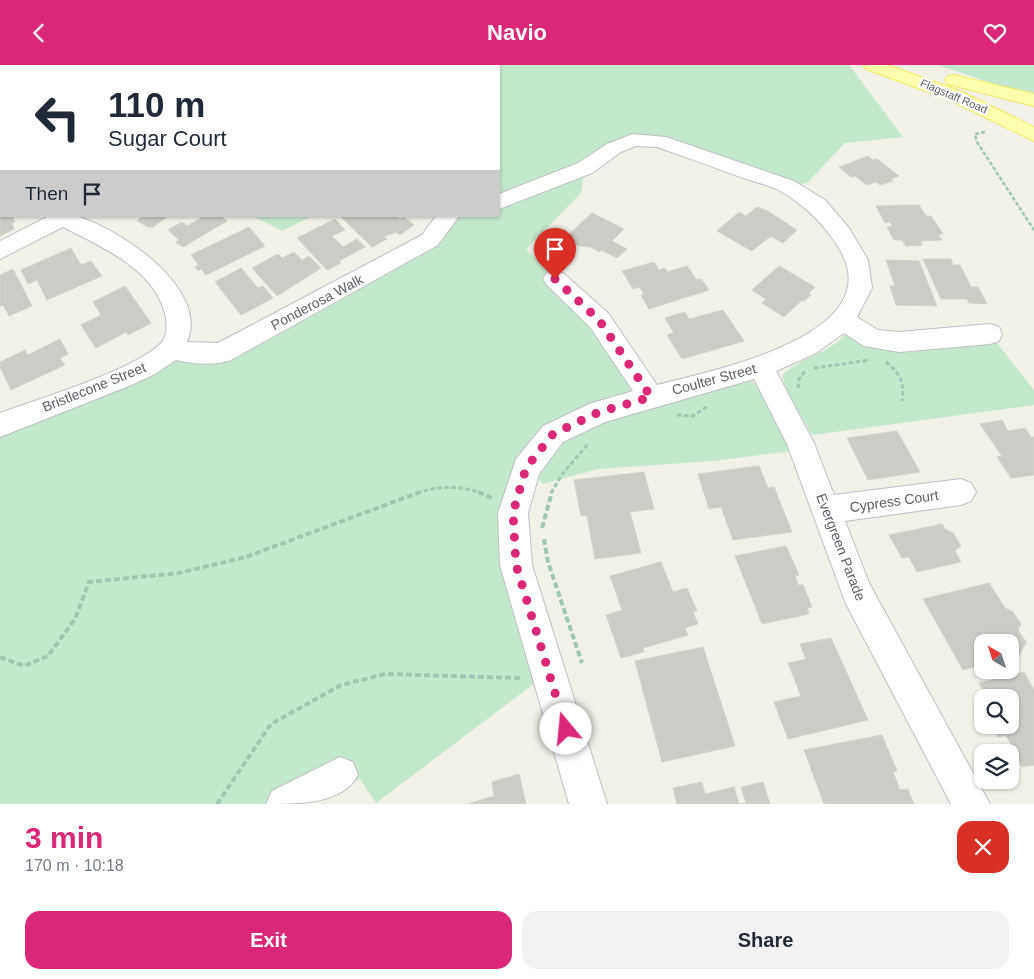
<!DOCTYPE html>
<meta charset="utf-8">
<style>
:root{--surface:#fff;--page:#f2f2f3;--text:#1f2937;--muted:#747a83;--accent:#db2777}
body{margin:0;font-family:Helvetica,sans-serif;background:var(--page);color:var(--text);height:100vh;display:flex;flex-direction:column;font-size:19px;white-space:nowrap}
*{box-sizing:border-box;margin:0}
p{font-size:16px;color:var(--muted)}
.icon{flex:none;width:28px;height:28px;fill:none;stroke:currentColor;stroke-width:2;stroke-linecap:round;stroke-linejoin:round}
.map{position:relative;height:739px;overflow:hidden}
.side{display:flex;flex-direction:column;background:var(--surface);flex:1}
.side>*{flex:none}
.hud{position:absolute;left:0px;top:0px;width:500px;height:152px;box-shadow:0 1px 4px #0004;background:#fff;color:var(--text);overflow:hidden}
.needle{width:32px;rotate:321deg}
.tools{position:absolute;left:974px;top:569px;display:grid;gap:10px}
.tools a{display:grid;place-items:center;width:45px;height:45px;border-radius:10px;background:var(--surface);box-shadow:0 1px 4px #0004;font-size:25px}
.pin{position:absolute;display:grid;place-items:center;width:42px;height:42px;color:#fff;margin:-51px -21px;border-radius:50% 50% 50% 0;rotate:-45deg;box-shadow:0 0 5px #0007}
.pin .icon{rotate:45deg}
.me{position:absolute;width:55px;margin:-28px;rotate:343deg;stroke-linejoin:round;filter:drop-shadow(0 0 4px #0008)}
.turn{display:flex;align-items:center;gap:18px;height:105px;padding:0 25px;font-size:22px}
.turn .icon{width:65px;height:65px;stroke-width:2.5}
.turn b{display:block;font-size:35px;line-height:42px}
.then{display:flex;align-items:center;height:48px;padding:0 25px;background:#0003;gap:10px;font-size:19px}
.round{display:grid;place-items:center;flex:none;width:52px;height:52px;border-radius:15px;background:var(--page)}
.summary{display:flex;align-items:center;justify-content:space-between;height:85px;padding:0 25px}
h1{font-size:30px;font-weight:700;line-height:38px;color:var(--accent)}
.action{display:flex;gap:10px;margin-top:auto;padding:10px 25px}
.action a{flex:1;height:58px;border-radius:15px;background:var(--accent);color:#fff;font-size:20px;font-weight:700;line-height:58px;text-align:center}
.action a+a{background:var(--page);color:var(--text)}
header{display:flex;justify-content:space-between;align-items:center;height:65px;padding:0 25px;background:var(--accent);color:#fff;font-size:22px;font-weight:700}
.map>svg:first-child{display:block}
.green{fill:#c4e8cc}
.building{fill:#cccbc5;stroke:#d6d4c6}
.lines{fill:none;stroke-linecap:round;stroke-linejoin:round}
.minor-casing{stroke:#bfbfc6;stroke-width:2}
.major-casing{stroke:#f4e95e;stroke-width:2}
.path-far2{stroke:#9dc9b3;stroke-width:2.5;stroke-dasharray:4 2;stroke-linecap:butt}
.path-far1{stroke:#9dc9b3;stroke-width:3;stroke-dasharray:4.5 2.5;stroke-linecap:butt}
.path{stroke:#9dc9b3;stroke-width:4;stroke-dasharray:6 3;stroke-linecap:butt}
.minor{fill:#fff;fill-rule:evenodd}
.major{fill:#fbffae;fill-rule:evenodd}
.route{stroke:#db2777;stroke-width:9;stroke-dasharray:0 16.2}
.labels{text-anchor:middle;stroke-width:4.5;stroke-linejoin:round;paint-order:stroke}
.far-street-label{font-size:11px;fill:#5f6168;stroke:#fff}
.street-label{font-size:14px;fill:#5f6168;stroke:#fff}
</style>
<header><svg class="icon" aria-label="back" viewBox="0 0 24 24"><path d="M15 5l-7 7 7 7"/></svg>Navio<svg class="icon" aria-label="heart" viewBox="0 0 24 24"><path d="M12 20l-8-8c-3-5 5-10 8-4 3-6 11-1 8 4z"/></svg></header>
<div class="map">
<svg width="1034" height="739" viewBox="0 0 1034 739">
<rect width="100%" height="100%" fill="#f1f1e8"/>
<path class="green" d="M108 0H849L903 72 845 78 807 118 787 121 659 76 633 75 585 103 581 128 526 184 555 214 650 332 744 307 769 335 792 386 713 396 598 404 543 419 527 404 513 448 548 608 376 738 360 714 301 739H0V358L157 295 196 289 430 175 448 151H499V1Z
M937 0H1034V28L1007 23Z
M253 151H312L282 166Z
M851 261 873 274 990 269 1034 325V340L812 370C802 351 787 332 782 310 804 290 837 287 851 261Z"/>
<path class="building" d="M868 91 873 95 877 94 899 111 891 114 893 116 880 120 876 117 867 120 855 111 851 112 839 102Z
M909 140H919L926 151H931L943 169H938L942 175 920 176 922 180 906 181 902 175H894L887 162 892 161 890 157 885 158 876 141Z
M757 142 766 145 797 165 783 178 771 171 752 186 717 166 739 147 746 151Z
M0 147 1 151H12L15 157 12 158 14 164 0 171Z
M592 148 624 164 612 176 627 184 617 193 601 185 600 187 590 182 579 181 566 172Z
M140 151H168L153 162H148L137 156 142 152Z
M204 151H221L227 156 183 182 176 177 179 175 168 165 182 157 187 161Z
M340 151H396L400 154 404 152 414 160 400 170 396 167 388 170 384 172 387 174 372 182Z
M335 154 345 165 332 171 343 182 357 174 365 182 339 196 341 198 327 205 297 173Z
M249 162 265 181 206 210 201 204 198 206 195 202 199 200 191 190Z
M71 183 81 200 91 196 102 211 47 235 37 215 28 219 21 205Z
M294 187 302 195 309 191 321 203 277 231 252 203 278 189 282 193Z
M923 194H951L953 200H960L971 222H978L987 239 969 238 967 234H941Z
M886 195 919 196 937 241 896 240 890 221H895Z
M654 197 659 205 665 203 667 207 687 201 697 215 701 214 709 225 649 244 641 230 644 229 639 222 633 224 622 206Z
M779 201 815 222 809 228 811 230 804 236 802 235 784 252 762 238 766 234 752 225Z
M241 203 258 223 263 221 273 233 241 250 215 217Z
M13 204 32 241 9 251 3 240 0 241V210Z
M125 221 151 258 128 270 126 267 96 283 81 260 101 250 93 237Z
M723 245 744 276 682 294 667 270 674 268 665 253 685 247 689 254Z
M60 274 68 289 60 293 65 300 11 325 0 302V297L25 285 28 290Z
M1002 355 1008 366 1025 363 1031 372H1034V410L1011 413 997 392 1002 391 980 359Z
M897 366 920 407 868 415 847 373Z
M759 401 768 423 774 422 792 467 733 475 721 442 709 444 698 409Z
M644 407 654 444 630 447 641 488 595 494 587 451H581L574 415Z
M942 459 945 464 953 468 961 481 955 486 961 497 917 507 909 492 902 493 889 470Z
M786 481 799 510 795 511 798 520H803L812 542 807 543 809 549 762 559 735 491Z
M661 497 673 527 687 523 697 546 693 547 698 559 685 563 688 570 643 583 644 587 621 593 606 550 622 545 610 511Z
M989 518 1005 543 1013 547 1021 559 1018 565 1026 577 1019 591 1010 593V578H982V600L963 605 923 534Z
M831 573 868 655 788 674 774 637 801 631 788 598 806 594 800 579Z
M703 582 735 681 662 697 635 596Z
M1024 607 1034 625V700L1022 702 1006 670 998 672 992 660H1010V632H987L979 618Z
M882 670 897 706 893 707 900 725 908 724 914 739H824L804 685Z
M519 709 526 739H468L494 731 492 717Z
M702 717 705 729 734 722 739 739H677L673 723Z
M763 717 770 739H739L746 738 741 722Z"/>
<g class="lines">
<defs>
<path id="minor" d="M97 0H117L118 1H98Z
M0 24H1V34H0Z
M633 69 666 72 794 116 825 135 849 163 868 195 872 223 857 252 878 265 899 267 990 259 999 262 1002 269 999 276 990 279 899 287 864 281 844 268 816 288 776 306 814 378 834 430 961 414 971 418 976 427 971 436 961 440 845 456 869 518 990 739H951L846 539 787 379 754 314 605 357 563 377 539 409 528 448 532 500 607 739H569L500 500 498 448 516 394 543 361 589 339 633 326 590 262 547 220 543 214 547 208 555 205 563 208 608 248 657 320C710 306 890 271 840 185 825 160 807 142 782 127 770 120 755 117 743 113 714 102 685 92 657 82L636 81 621 87 592 108 499 144V129L578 98 607 79Z
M0 112H1V126H0Z
M49 151C58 151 71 149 79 152 121 165 210 224 187 277L218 278 422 170 436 151H459L438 180 231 295C213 301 194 299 176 295L153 310 129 321 0 372V348C38 334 135 305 161 278 167 272 167 261 166 253 157 205 102 182 63 162L0 194V176Z
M340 692 353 697 358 710C343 739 299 739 266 739L272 726Z"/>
<path id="major" d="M863 0H888L960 26 1034 62V76L948 34 866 4Z
M954 10 1034 29V41L948 19 945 15 948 11Z"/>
</defs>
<use href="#minor" class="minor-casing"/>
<use href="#major" class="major-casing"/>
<path class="path-far2" d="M985 67 975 69 977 77 1034 165"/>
<path class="path-far1" d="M886 297C900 308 905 318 902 336
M814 303 870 295
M798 323 799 314 805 306
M677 350 693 351 708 341
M417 428C438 421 460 420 481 428
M551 428 563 408 588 379"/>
<path class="path" d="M478 427 492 433
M542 463 552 427
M544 474 548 497 582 598
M0 592 24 601 48 591 75 554 89 517 179 508 246 492 420 427
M217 739 271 659 341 620 385 609 521 613"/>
<use href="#minor" class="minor"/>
<use href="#major" class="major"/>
</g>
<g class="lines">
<path class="route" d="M555 214 599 255 651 332 599 347 553 369 526 403 513 448 516 500 566 664"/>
</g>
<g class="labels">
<g class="far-street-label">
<text transform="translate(954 31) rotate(23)" y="4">Flagstaff Road</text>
</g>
<g class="street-label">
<text transform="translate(317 237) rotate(-28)" y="5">Ponderosa Walk</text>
<text transform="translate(714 314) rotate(-15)" y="5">Coulter Street</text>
<text transform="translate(94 322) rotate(-22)" y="5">Bristlecone Street</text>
<text transform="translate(894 436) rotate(-8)" y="5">Cypress Court</text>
<text transform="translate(841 482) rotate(69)" y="5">Evergreen Parade</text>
</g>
</g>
</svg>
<div class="tools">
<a><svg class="needle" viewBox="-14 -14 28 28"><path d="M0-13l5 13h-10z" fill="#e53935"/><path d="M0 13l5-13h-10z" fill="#747a83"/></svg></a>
<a><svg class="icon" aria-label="search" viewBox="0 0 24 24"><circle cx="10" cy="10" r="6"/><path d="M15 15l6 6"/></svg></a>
<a><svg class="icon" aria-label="layers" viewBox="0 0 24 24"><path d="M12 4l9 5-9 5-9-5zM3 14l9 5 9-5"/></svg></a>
</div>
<div class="pin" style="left:555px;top:214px;background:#d93025"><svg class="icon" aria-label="arrive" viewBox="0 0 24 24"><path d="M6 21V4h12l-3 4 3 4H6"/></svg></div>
<svg class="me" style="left:566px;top:664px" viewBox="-20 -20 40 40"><circle r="19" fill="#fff"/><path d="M0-13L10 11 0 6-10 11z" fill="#db2777"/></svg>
<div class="hud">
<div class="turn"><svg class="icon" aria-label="left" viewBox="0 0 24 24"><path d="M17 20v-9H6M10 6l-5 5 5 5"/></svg><div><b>110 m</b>Sugar Court</div></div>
<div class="then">Then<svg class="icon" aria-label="arrive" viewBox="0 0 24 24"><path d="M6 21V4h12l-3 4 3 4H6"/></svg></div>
</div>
</div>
<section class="side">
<div class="summary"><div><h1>3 min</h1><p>170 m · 10:18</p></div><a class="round" style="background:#d93025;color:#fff"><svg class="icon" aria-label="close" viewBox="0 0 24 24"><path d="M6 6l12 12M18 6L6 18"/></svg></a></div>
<div class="action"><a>Exit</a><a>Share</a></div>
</section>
